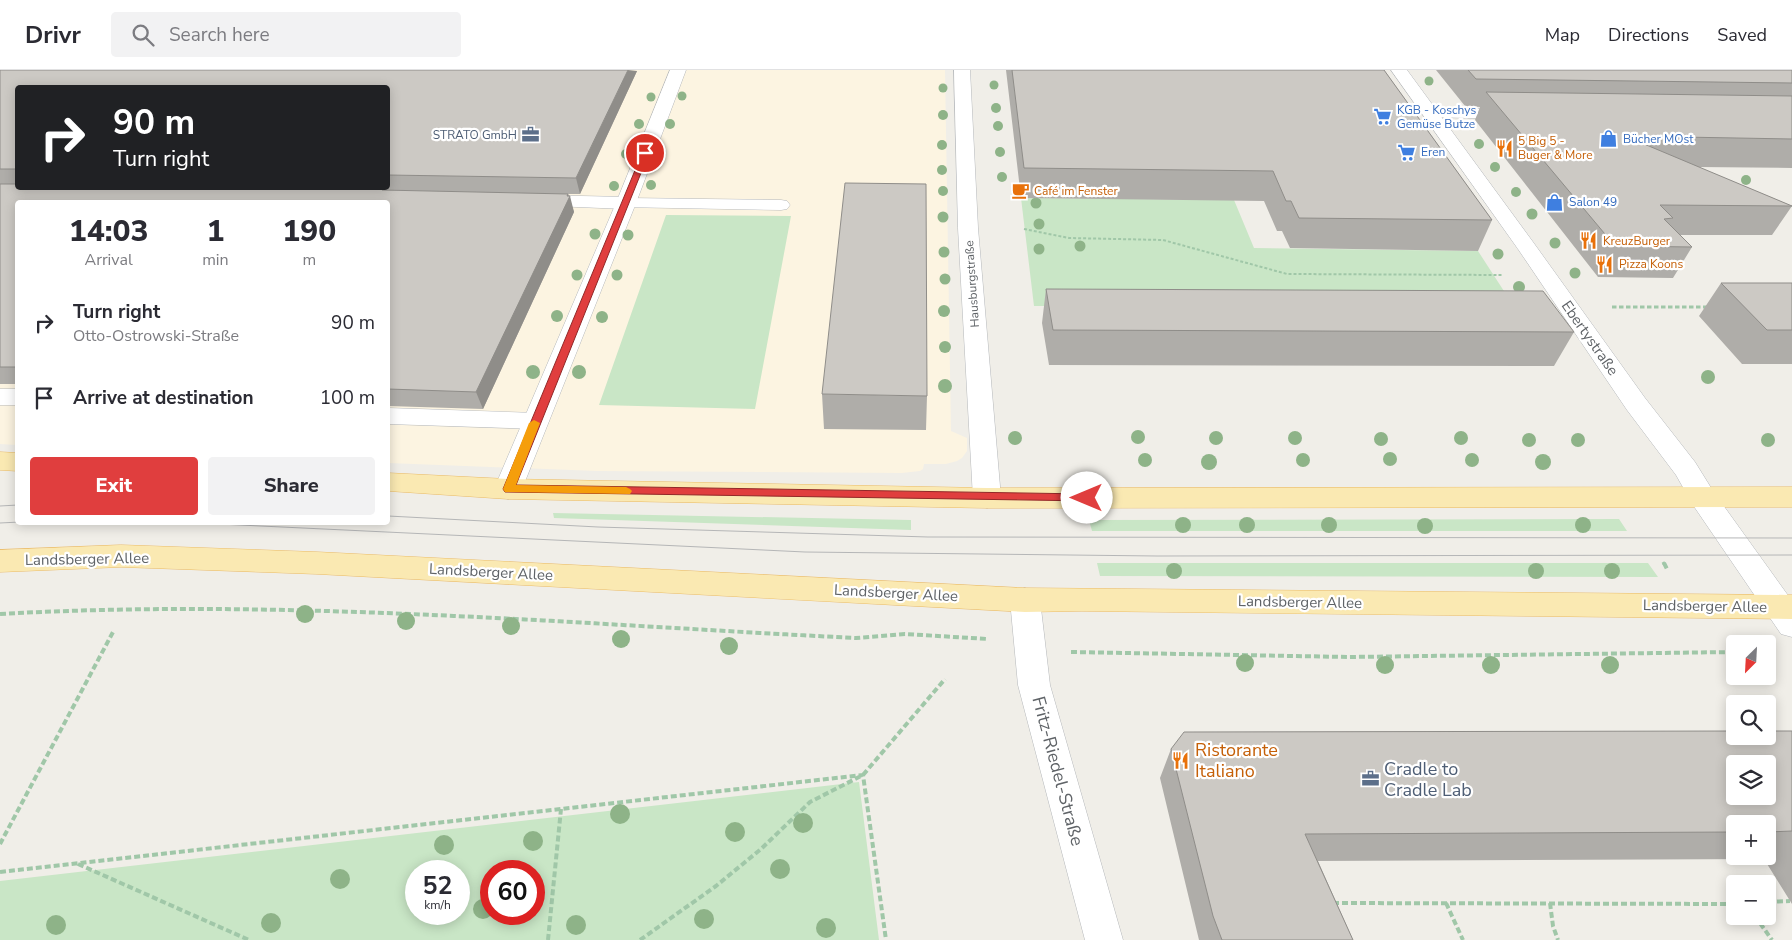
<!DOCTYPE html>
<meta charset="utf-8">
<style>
:root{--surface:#fff;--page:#f2f2f3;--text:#2b2b33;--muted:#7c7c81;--line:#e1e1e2;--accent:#e03e3e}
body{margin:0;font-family:"Nunito Sans",sans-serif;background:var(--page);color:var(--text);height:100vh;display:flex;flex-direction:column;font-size:19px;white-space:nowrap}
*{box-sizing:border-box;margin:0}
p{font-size:16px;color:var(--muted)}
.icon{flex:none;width:28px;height:28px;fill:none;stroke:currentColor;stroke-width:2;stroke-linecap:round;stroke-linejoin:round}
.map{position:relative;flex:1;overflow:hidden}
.sheet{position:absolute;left:15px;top:130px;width:375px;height:325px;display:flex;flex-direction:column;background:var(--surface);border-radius:5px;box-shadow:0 2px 12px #0003}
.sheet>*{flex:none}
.top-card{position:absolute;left:15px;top:15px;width:375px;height:105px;border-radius:5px;box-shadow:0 2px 12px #0003;background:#202124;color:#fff;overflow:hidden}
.needle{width:32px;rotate:204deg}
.tools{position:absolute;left:1726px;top:565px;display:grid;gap:10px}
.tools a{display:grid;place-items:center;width:50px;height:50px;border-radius:5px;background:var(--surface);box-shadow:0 2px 12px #0003;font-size:25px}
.speed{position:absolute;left:405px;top:790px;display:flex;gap:10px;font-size:25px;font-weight:700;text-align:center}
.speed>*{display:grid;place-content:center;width:65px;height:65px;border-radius:50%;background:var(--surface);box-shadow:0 2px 12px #0003;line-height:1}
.speed small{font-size:12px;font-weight:400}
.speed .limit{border:8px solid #d22;background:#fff;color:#111}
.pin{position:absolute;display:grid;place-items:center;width:42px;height:42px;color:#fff;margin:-21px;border:2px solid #fff;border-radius:50%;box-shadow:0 1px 5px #0007}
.me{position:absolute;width:55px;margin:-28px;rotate:270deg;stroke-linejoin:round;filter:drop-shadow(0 0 4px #0008)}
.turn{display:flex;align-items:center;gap:18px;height:105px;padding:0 15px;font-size:22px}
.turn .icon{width:65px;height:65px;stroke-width:2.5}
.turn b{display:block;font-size:35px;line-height:42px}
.eta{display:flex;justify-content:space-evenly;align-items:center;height:85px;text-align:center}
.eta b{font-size:30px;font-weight:800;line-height:35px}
.cta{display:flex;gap:10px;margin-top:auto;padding:10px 15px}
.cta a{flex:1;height:58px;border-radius:5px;background:var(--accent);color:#fff;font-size:20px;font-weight:800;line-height:58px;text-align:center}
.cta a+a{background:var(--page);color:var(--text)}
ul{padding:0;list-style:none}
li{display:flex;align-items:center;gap:15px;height:75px;padding:0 15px}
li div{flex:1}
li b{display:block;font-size:19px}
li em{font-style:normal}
header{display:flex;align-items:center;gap:30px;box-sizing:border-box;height:70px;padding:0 25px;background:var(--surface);border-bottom:1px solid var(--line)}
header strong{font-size:24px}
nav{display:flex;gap:28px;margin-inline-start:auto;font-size:18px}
.search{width:350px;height:45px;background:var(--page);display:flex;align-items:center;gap:12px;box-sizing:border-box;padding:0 18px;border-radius:5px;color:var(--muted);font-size:19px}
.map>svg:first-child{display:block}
.commercial{fill:#fcf4e1;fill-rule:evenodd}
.green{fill:#c9e6c6;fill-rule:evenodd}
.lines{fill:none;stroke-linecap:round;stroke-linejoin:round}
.service-casing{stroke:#b5b8bb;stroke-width:1}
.pedestrian-casing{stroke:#b5b8bb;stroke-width:1}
.minor-casing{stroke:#b5b8bb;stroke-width:1}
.tertiary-casing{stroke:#b5b8bb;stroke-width:1}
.primary-casing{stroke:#eabb67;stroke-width:1}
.path-far2{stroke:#a0c7a8;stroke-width:2;stroke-dasharray:3 2;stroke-linecap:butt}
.path-far1{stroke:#a0c7a8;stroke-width:3;stroke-dasharray:4.5 2.5;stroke-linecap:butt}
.path{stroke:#a0c7a8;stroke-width:4;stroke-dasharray:6 3;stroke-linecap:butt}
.service{fill:#fff;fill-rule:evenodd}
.pedestrian{fill:#fff;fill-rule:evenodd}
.minor{fill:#fff;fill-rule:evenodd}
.tertiary{fill:#fff;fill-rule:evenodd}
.primary{fill:#fae9b2;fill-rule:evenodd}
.tram{stroke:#b5b6b7;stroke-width:1}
.tree{fill:#8eb388}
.wall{fill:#afada9;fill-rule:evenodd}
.shaded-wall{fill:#8f8d89}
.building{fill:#ccc9c4;stroke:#8f8d89;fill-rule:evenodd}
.route{fill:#e03e3e;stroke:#922828}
.slow{fill:#f59e0b}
.labels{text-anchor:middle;stroke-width:4.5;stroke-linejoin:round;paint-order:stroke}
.far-shop-label{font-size:12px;fill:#366cbe;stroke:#fff;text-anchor:start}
.far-service-label{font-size:12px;fill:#4e5e75;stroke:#fff;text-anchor:end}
.far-food-label{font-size:12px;fill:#c56008;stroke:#fff;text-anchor:start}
.far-street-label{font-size:12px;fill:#5f6367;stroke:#fff}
.street-label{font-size:15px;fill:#5f6367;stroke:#fff}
.near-food-label{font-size:18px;fill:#c56008;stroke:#fff;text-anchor:start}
.near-service-label{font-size:18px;fill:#4e5e75;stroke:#fff;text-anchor:start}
.near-street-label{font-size:18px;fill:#5f6367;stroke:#fff}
</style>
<header>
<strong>Drivr</strong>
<div class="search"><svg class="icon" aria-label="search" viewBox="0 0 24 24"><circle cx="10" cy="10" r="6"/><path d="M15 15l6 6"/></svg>Search here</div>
<nav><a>Map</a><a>Directions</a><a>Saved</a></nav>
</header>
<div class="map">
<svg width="1792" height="870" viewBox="0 0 1792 870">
<rect width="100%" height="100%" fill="#f0eee8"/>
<path class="commercial" d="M0 0H945L951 361 967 368V381L962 388 957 391 946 394H924L923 399 920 401 902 403 597 401 388 393V132H18L17 375 0 374ZM18 18H388V118H18Z"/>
<path class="green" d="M1021 128 1234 130 1254 178 1478 181 1513 235 1034 236Z
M666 145 791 146 755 339 599 335Z
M553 443 911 450V460L554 448Z
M1619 449 1627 461H1092L1089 450Z
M1097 493H1648L1658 507 1100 506Z
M859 712 879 870H0V811ZM416 801H459V844H416ZM534 801V844H491V801Z"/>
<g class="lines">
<defs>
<path id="service" d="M626 128 781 130 787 131 790 135 787 139 781 140 620 137 617 133 620 129Z"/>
<path id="pedestrian" d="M535 125 626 127 633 129 636 133 633 137 626 139 528 135 525 131 528 127Z
M0 319H18V335H0Z
M388 338 536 343 545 345 549 351 545 357 536 359 388 354Z"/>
<path id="minor" d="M670 0H686L636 133 522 419 518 426 508 429 498 426 494 419 616 133Z
M954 0H970L978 158 1001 428 997 435 987 438 977 435 973 428 958 158Z
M1431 38 1516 39 1522 40 1525 44 1522 48 1516 49 1425 47 1422 43 1425 39Z
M1025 518 1036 522 1040 530 1050 615 1123 870H1085L1018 615 1010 530 1014 522Z"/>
<path id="tertiary" d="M1391 0H1407L1533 172 1645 328 1695 392 1713 421 1792 531V567L1781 564 1693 435 1676 405 1627 340 1518 179Z"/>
<path id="primary" d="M0 382 18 383V401L0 400Z
M388 403 508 409 987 418 1792 417V437L987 438 508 429 388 421Z
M121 475 317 482 1025 518 1792 525V549L1081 541 1025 542 317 504 121 497 0 502V480Z"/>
</defs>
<use href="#service" class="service-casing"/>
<use href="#pedestrian" class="pedestrian-casing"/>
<use href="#minor" class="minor-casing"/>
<use href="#tertiary" class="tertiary-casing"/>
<use href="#primary" class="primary-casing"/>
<path class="path-far2" d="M1024 159 1069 168 1163 170 1287 204 1502 205"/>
<path class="path-far1" d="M1612 237H1709
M1663 492 1664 494"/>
<path class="path" d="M1664 493 1667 499
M0 544C286 528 571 554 856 568L905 564 988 569
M1071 582 1349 587 1735 582
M0 774 113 562
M78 794 249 870
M0 802 863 705 886 870
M1768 832 1790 831
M1333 833 1735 834
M1446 833 1463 870
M1550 833 1553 856 1558 870
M1755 846 1772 870
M548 870 561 739
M640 870 716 816 761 779 810 732 863 705 945 609"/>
<use href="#service" class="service"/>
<use href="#pedestrian" class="pedestrian"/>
<use href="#minor" class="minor"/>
<use href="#tertiary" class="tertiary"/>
<use href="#primary" class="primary"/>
<path class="tram" d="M0 436 18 435
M388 446 598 457 928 467 1792 468
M177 452 805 482 1157 486 1792 485
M0 453 20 452"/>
</g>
<g class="tree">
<circle cx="1429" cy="11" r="4.5"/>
<circle cx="994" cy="15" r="4.5"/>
<circle cx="943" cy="18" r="4.5"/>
<circle cx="682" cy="26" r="4.5"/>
<circle cx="651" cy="27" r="4.5"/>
<circle cx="996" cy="38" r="5"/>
<circle cx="943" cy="45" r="5"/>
<circle cx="639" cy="54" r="5"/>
<circle cx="670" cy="54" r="5"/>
<circle cx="998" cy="56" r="5"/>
<circle cx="1479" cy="74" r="5"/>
<circle cx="942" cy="75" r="5"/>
<circle cx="1000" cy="82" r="5"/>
<circle cx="661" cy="83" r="5"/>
<circle cx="626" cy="84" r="5"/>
<circle cx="1495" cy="97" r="5"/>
<circle cx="942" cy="100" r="5"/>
<circle cx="1002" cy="107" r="5"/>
<circle cx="1746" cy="110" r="5"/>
<circle cx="651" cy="115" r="5"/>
<circle cx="614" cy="116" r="5"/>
<circle cx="943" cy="121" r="5"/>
<circle cx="1516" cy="122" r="5"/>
<circle cx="1036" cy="133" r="5.5"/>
<circle cx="1532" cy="144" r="5.5"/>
<circle cx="943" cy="147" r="5.5"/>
<circle cx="1039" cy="154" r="5.5"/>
<circle cx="595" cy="164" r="5.5"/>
<circle cx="628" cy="165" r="5.5"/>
<circle cx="1555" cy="173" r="5.5"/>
<circle cx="1080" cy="176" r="5.5"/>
<circle cx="1039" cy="179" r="5.5"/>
<circle cx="944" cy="182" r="5.5"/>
<circle cx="1498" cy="184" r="5.5"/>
<circle cx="1575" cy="203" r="5.5"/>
<circle cx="577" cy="205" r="5.5"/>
<circle cx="617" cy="205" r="5.5"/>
<circle cx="945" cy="209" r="5.5"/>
<circle cx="1519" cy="217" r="6"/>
<circle cx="944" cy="241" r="6"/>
<circle cx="557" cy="246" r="6"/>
<circle cx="602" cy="247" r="6"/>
<circle cx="945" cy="277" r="6"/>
<circle cx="533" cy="302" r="7"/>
<circle cx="579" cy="302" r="7"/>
<circle cx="1708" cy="307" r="7"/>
<circle cx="945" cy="316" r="7"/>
<circle cx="1138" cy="367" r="7"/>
<circle cx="1015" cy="368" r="7"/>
<circle cx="1216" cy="368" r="7"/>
<circle cx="1295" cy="368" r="7"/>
<circle cx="1461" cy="368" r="7"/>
<circle cx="1381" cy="369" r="7"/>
<circle cx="1529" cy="370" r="7"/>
<circle cx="1578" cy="370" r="7"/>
<circle cx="1768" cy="370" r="7"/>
<circle cx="1390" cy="389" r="7"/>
<circle cx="1145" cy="390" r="7"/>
<circle cx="1303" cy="390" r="7"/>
<circle cx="1472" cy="390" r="7"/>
<circle cx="1209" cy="392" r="8"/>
<circle cx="1543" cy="392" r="8"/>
<circle cx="1183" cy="455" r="8"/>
<circle cx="1247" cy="455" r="8"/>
<circle cx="1329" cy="455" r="8"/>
<circle cx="1583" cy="455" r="8"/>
<circle cx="1425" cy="456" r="8"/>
<circle cx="1174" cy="501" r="8"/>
<circle cx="1536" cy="501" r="8"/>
<circle cx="1612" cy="501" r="8"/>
<circle cx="305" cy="544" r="9"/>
<circle cx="406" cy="551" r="9"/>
<circle cx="511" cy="556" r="9"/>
<circle cx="621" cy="569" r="9"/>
<circle cx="729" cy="576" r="9"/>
<circle cx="1245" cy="593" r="9"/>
<circle cx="1385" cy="595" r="9"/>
<circle cx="1491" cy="595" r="9"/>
<circle cx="1610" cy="595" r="9"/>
<circle cx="620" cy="744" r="10"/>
<circle cx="803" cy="753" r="10"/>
<circle cx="735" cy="762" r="10"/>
<circle cx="533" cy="771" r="10"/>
<circle cx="444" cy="775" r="10"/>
<circle cx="780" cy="799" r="10"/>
<circle cx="340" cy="809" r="10"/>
<circle cx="483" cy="839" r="10"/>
<circle cx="704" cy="849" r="10"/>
<circle cx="271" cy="853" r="10"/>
<circle cx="56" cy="855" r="10"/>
<circle cx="576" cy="855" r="10"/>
<circle cx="826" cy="858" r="10"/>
</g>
<path class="wall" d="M0 0 637 1 580 124H568L574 142 483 339 388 336V337V132H18V314H0ZM18 18H388V118H18Z
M1006 0H1384L1492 150 1478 181 1290 178 1282 161H1277L1264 131 1021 128Z
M1436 0H1792V98L1698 97 1792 136 1772 165H1679L1692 177 1673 208 1598 207 1475 50 1480 37 1465 36Z
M1721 213H1792V294H1742L1699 246Z
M1046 219 1574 262 1554 296 1049 295 1042 253Z
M822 324 927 326 926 360 824 359Z
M1792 661V834L1764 789 1318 791 1353 870H1199L1160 708 1171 679ZM1735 754H1768V786H1735Z"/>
<path class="shaded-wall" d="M628 0 637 1 580 124 576 108Z
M568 124 569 127 570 126 574 142 483 339 476 322Z"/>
<path class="building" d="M0 0H628L576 108 388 105V18H18V99H0Z
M1012 0H1384L1492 150 1299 148 1291 131H1286L1273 101 1024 98Z
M1468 0H1792V13L1476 9Z
M1486 22 1792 26V69L1625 66 1792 136 1660 135 1673 148 1664 149 1692 177 1615 176Z
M845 113 926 114 927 326 822 324Z
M0 114H18V118H380L382 120 568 124 567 126H570L476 322 388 319V132H18V297H0Z
M1721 213H1792V260H1767Z
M1046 219 1543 221 1574 262 1053 260Z
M1735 661V666H1768V661H1792V761L1768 762V754H1735V762L1305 764 1353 870H1222L1213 846 1171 679 1184 662ZM1735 694H1768V726H1735Z"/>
<path class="route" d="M643 81 649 83 516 415 1087 424 1091 425 1093 428 1091 431 505 422 503 419Z"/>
<path class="slow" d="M534 350 540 353 516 415 626 417 630 419 632 421 630 424 505 422 503 419 529 353Z"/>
<defs>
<symbol id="supermarket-bare" viewBox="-9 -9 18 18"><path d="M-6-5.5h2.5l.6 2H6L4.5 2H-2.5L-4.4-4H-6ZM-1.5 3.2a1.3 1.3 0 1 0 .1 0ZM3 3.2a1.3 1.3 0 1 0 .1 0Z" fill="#3f7fe0" stroke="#fff" stroke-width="2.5" paint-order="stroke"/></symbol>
<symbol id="office-bare" viewBox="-9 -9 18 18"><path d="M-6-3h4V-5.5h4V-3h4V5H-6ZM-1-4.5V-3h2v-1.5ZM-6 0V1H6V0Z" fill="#5c6f8a" stroke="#fff" stroke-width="2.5" paint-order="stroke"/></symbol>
<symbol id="shop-bare" viewBox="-9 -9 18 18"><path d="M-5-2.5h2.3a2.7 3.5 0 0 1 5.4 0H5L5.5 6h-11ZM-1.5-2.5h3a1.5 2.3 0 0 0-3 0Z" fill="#3f7fe0" stroke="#fff" stroke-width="2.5" paint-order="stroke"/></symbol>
<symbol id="restaurant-bare" viewBox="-9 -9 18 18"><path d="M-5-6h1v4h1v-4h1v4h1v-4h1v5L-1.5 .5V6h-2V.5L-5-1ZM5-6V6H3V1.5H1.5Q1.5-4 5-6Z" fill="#e8710a" stroke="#fff" stroke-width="2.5" paint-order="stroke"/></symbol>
<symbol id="cafe-bare" viewBox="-9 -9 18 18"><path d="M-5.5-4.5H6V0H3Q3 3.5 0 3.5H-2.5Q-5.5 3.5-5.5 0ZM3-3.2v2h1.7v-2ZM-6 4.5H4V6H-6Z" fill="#e8710a" stroke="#fff" stroke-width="2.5" paint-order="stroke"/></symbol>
</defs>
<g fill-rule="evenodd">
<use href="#supermarket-bare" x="1370" y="34" width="25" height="25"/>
<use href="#office-bare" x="518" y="52" width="25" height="25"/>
<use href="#shop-bare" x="1596" y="56" width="25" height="25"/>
<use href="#restaurant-bare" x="1492" y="66" width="25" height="25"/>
<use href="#supermarket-bare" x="1394" y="70" width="25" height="25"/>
<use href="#cafe-bare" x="1008" y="108" width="25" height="25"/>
<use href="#shop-bare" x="1542" y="120" width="25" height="25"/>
<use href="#restaurant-bare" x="1576" y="158" width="25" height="25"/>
<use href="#restaurant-bare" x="1592" y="182" width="25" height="25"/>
<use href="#restaurant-bare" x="1168" y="678" width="25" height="25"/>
<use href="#office-bare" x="1358" y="696" width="25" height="25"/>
</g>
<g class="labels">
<g class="far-shop-label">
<text x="1397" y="44">KGB - Koschys<tspan x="1397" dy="14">Gemüse Butze</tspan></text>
<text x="1623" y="73">Bücher MOst</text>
<text x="1421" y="86">Eren</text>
<text x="1569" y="136">Salon 49</text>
</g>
<g class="far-service-label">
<text x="517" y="69">STRATO GmbH</text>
</g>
<g class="far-food-label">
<text x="1518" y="75">5 Big 5 -<tspan x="1518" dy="14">Buger &amp; More</tspan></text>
<text x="1034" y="125">Café im Fenster</text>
<text x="1603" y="175">KreuzBurger</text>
<text x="1619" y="198">Pizza Koons</text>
</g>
<g class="far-street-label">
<text transform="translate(972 214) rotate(-94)" y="4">Hausburgstraße</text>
</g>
<g class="street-label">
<text transform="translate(1590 268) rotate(55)" y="5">Ebertystraße</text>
<text transform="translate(87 489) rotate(-1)" y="5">Landsberger Allee</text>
<text transform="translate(491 502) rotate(3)" y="5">Landsberger Allee</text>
<text transform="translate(896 523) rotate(3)" y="5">Landsberger Allee</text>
<text transform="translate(1300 532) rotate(1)" y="5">Landsberger Allee</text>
<text transform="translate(1705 536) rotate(1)" y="5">Landsberger Allee</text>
</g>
<g class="near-food-label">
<text x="1195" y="686">Ristorante<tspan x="1195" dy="21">Italiano</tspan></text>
</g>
<g class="near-service-label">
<text x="1384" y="705">Cradle to<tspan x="1384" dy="21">Cradle Lab</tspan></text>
</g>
<g class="near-street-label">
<text transform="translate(1058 701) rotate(75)" y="6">Fritz-Riedel-Straße</text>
</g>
</g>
</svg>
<div class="tools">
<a><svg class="needle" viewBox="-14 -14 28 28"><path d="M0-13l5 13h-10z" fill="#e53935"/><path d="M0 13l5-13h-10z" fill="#7c7c81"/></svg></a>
<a><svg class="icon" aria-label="search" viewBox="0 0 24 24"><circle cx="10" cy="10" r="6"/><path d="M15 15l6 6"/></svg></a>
<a><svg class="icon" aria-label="layers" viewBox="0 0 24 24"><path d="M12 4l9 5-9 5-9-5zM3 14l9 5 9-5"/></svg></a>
<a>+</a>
<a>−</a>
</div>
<div class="speed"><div>52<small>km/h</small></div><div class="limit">60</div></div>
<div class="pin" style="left:645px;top:83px;background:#d93025"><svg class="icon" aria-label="arrive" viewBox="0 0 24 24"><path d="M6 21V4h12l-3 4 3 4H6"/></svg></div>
<svg class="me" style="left:1087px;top:428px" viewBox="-20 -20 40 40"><circle r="19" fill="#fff"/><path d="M0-13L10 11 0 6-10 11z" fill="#e03e3e"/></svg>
<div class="top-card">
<div class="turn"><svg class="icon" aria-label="right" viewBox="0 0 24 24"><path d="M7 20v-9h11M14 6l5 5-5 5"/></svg><div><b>90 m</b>Turn right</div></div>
</div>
<section class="sheet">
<div class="eta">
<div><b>14:03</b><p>Arrival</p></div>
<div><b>1</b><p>min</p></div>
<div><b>190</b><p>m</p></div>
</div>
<ul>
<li><svg class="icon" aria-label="right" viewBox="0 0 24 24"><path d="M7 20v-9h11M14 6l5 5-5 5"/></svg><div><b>Turn right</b><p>Otto-Ostrowski-Straße</p></div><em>90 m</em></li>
<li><svg class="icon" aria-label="arrive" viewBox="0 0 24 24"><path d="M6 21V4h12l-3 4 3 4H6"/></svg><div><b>Arrive at destination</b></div><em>100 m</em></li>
</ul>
<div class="cta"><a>Exit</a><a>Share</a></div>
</section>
</div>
